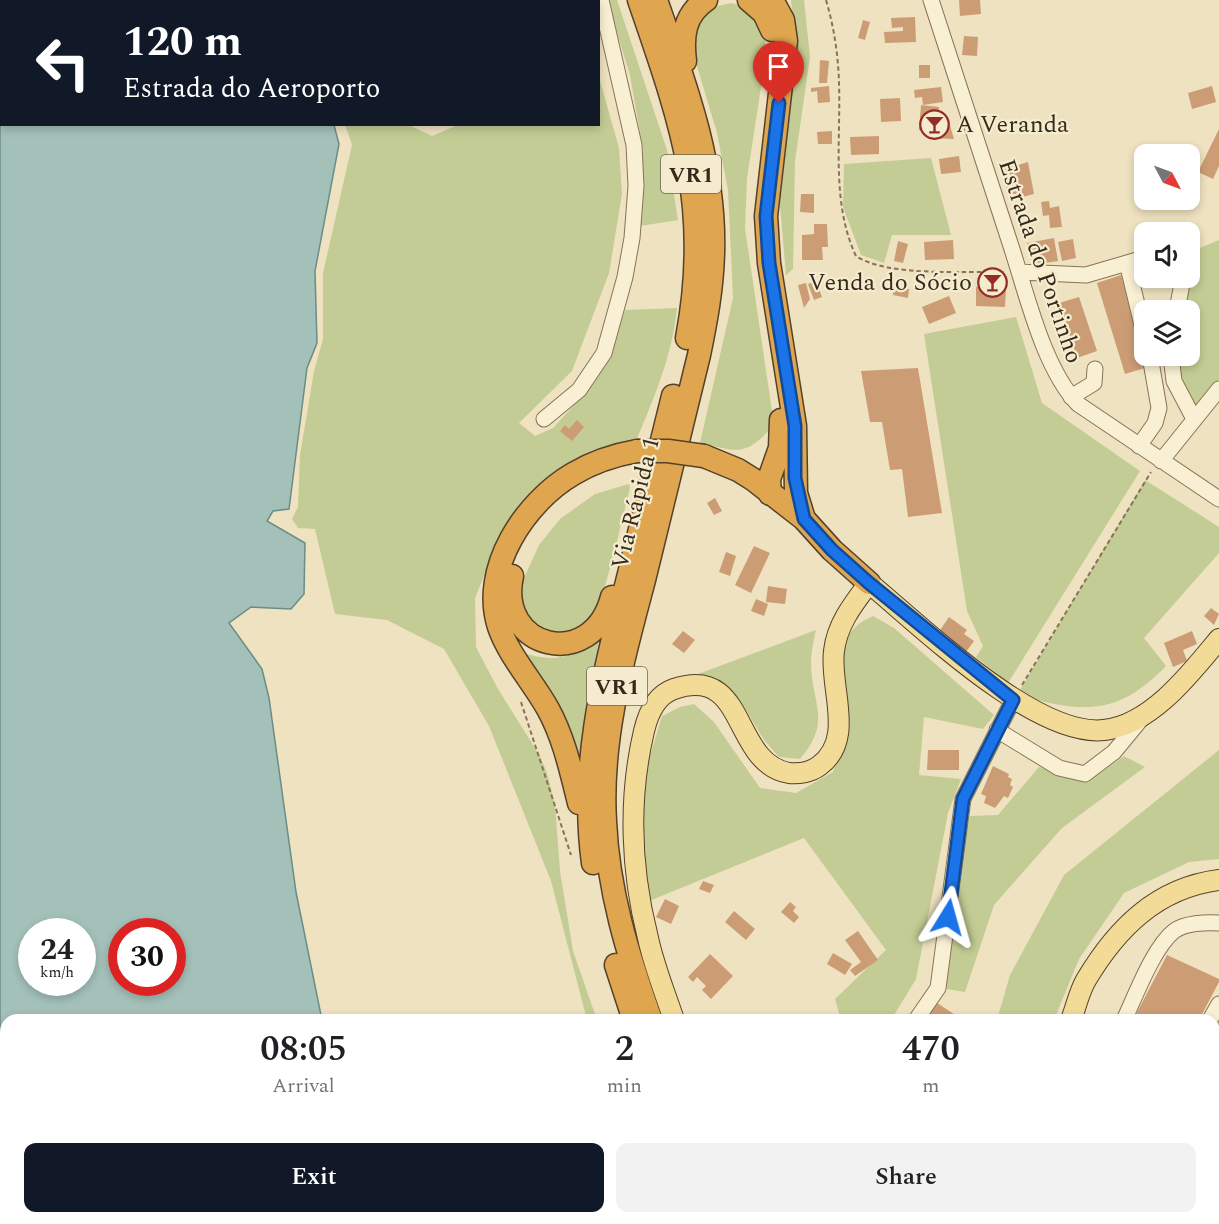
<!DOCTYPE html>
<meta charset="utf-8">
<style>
:root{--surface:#fff;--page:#f2f2f2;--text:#202124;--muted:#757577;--accent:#111827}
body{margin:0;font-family:Spectral,serif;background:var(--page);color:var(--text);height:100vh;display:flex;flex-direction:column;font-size:22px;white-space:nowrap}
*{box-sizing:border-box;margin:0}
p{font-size:20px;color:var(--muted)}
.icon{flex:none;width:33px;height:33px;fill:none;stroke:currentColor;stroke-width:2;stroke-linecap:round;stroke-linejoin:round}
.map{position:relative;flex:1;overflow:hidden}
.panel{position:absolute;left:0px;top:1014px;width:1220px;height:210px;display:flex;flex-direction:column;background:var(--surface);border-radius:18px 18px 0 0;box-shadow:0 3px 9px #0003}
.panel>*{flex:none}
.banner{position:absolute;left:0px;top:0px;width:600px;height:126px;box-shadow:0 3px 9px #0003;background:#111827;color:#fff;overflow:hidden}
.needle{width:39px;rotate:131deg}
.tools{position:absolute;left:1134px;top:144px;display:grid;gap:12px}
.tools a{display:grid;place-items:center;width:66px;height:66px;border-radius:12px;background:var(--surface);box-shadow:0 3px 9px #0003;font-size:30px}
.speed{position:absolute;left:18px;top:918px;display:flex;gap:12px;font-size:30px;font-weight:700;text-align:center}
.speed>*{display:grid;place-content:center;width:78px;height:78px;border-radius:50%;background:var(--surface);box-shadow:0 3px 9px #0003;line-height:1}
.speed small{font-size:15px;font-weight:400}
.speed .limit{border:9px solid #d22;background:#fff;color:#111}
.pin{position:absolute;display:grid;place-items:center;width:51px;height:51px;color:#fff;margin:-62px -26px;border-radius:50% 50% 50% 0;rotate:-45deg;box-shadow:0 0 6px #0007}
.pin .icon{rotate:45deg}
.me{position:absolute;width:66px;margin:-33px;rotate:8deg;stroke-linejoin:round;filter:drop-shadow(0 0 4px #0008)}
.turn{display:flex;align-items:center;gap:21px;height:126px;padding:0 24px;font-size:27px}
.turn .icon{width:78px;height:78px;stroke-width:2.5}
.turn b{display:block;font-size:42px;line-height:51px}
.eta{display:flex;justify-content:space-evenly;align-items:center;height:102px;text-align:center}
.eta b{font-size:36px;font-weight:600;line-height:42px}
.cta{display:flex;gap:12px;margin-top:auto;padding:12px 24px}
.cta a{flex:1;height:69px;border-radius:12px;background:var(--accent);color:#fff;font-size:24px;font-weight:600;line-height:69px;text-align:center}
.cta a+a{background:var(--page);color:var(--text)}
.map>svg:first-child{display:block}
.green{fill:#c3cc94}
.water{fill:#a3c0b9;stroke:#6a8d86;stroke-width:1.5;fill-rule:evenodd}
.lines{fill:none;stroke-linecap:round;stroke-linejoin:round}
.stream{stroke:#6a8d86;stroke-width:4}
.building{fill:#cc9d75}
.minor-casing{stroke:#877358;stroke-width:17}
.major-casing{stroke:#54412c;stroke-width:22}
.highway-casing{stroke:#54412c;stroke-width:25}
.path{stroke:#877358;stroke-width:2;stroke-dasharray:4.5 3;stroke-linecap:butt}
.minor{stroke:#f9efd3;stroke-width:15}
.major{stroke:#f2da97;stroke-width:20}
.highway{stroke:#dfa64f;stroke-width:22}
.highway-bridge-casing{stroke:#54412c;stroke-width:25;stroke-linecap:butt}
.highway-bridge{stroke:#dfa64f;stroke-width:22}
.route-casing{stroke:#114b97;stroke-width:15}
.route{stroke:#1a73e8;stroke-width:10}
.labels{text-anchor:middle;stroke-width:4.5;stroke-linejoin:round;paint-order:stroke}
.shield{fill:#f5eccf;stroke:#6f6452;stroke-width:1.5}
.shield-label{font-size:22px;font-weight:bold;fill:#362a1c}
.poi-label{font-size:24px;fill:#362a1c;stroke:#f5eccf;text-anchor:start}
.street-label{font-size:24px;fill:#362a1c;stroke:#f5eccf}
</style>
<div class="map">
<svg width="1219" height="1224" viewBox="0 0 1219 1224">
<rect width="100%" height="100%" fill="#eee2c0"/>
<path class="green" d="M607 0H617L667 150 678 220 640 226 643 150 630 75Z
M791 0H804L810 57 795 161 793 269 786 275 780 205 796 52Z
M732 3 751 10 766 34 761 87 747 178 745 228 774 425C745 457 739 452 700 443L733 298 728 190 717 133 691 46 692 26 708 8Z
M599 77 619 148 622 194 609 273 572 371 519 423 535 436 553 428 585 393 609 360 625 310 677 308C672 356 654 399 635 443L625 444 496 547 475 598 476 647 498 689 540 756 547 773 555 805 560 871 573 951 597 1020H587L551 881 489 726 444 649 387 620 335 614 315 529 298 528 292 519 298 507 300 455 314 371 323 339V273L352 145 345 125H409L432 136 458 125 598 124Z
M931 158 951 235H892L884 263 861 255 843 207 844 164Z
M1219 240V379L1196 410 1181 383 1177 356H1190V310H1184L1195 250Z
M1016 317 1042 403 1140 471 1008 683 976 657 983 646 967 611 924 334Z
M1145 480 1219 527V553L1144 638 1166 666C1116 718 1081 712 1017 695Z
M629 484 630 488C623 513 604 607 590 621 573 639 544 631 525 622L520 587 539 545 560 519 595 494Z
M873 616 894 628 994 715 983 729 924 717 919 775 961 779 948 813 916 979 891 1020H841L835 999 886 950 804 838 644 903 640 868 646 769 662 716 680 707 694 704 714 722 760 788 796 793 833 772C837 758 846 741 846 727 849 687 819 640 873 616Z
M816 630C814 640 811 652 811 662 811 705 833 720 800 759L779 757 764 740 741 702 698 674Z
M599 638 578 770 517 651C554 663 567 660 599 638Z
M1219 750V859L1189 862 1124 893 1079 959 1054 1020H997L1010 975 1064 875Z
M1124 756 1145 767 1062 828 994 905 965 992 940 988 952 903 970 816 998 815 1039 767 1088 782Z"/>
<path class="water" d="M0 0 233 1 2 2V124L334 125 339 144 315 271 317 343 307 368 289 509 273 511 267 521 305 543 304 594 291 609 251 607 229 623 262 669 269 698 296 892 322 1020H6V1218H366L369 1224H0ZM32 932H82V982H32ZM122 932H172V982H122Z"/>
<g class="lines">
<path class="stream" d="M1214 1210 1219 1207
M1180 1224 1194 1218"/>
</g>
<path class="building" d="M959 0H980L981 14 960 16Z
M915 17 916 42 885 43 884 32 903 31V27L892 28 891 18Z
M863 20 870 22 865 40 858 38Z
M964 36 978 37 977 56 962 55Z
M820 60 829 61 827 83H819Z
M919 65H930V78H919Z
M829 86 830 102 818 103 817 91 811 92V88Z
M1212 86 1216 102 1192 109 1188 93Z
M941 87 943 102 923 105 922 97 915 98 914 90Z
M900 98 901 121 881 122 880 99Z
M921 105 939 107 938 118 948 119 954 139 929 138 930 135H924V131L919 130Z
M1219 129V166L1213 179 1198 172Z
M832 131V144H818L817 132Z
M879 136V154L851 155 850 137Z
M959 156 961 172 941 174 939 159Z
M1028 162 1034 194 1010 200 1002 170Z
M801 194H814V213L800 212Z
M1049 201 1050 208 1059 206 1062 227 1050 228 1049 215 1043 216 1041 202Z
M814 224H827L828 247H822L823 260H802V235L814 234Z
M1054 238 1058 261 1038 264 1037 259 1031 260 1027 243Z
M1073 239 1076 258 1062 261 1058 242Z
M953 240 954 259 925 260 924 242Z
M898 241 908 244 903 263 894 261Z
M1121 275 1148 367 1125 374 1097 283Z
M816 281 822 297 814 300 808 284Z
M806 283 810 299 804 308 798 285Z
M894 287 909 289 908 298 893 295Z
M976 287 1006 288 1005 307 976 306Z
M949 296 956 313 929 324 922 307Z
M1079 297 1097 351 1077 358 1059 303Z
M918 368 942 513 908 517 902 469 890 470 882 422H870L861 371Z
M577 420 584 427 572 441 560 431 565 425 569 429Z
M715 498 722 511 714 515 707 503Z
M754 546 770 553 751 593 735 585Z
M726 552 736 556 730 576 719 572Z
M768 586 787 589 785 604 766 602Z
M756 599 768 604 764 616 751 611Z
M1211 608 1219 614 1214 625 1204 616Z
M949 617 967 630 964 634 974 641 966 652 938 633Z
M683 631 695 640 684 653 672 644Z
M1192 631 1197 644 1183 650 1187 661 1173 667 1164 643Z
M928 750H959V770H927Z
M993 766 1009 774 1008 777 1012 779 1010 785 1013 787 1008 798 1004 796 995 808 984 803 986 796 981 794Z
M703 881 714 885 710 893 699 889Z
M665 899 679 906 671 924 656 917Z
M790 902 796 907 793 911 799 917 794 923 781 912Z
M734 911 755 929 746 940 725 922Z
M858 931 878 960 855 976 850 970 861 962 845 940Z
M833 953 852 964 845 975 827 964Z
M710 954 733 976 711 999 702 990 706 986 697 977 693 982 688 977Z
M1167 955 1219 979V982L1199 1020H1133Z
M934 1001 960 1018 959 1020H923Z
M1219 1022V1124L1214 1121V1033Z"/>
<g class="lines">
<defs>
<path id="minor" d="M931 0C957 81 983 162 1010 243 1026 291 1043 368 1078 404L1219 499
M1127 263 1144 333
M1019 272 1086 275 1144 258
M1177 310 1183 278
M1171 356 1174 381 1194 419
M1071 397 1094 383 1095 369
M544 419 579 390 604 353 625 277 632 238 636 186 634 145 601 0
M1139 446 1155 423 1159 408 1150 356
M1161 461 1219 389
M997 730 1059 768 1085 774 1114 752 1142 718
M916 1020 938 988 963 799 1013 700
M1124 1020C1136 995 1153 948 1174 931 1185 923 1206 922 1219 923
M1210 1020 1219 1004
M1214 1174 1219 1177"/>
<path id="major" d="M674 1020C665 993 654 966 648 938 631 871 628 799 644 731 648 714 656 695 674 689 748 664 731 763 789 773 799 774 811 772 819 766 856 739 829 688 834 651 837 624 854 603 869 583 921 626 1036 738 1104 730 1151 725 1191 673 1219 639
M1071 1020C1076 1007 1079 992 1086 980 1117 928 1157 888 1219 880"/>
<path id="highway" d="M639 0C681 122 712 206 687 338
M749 0 764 13 772 30
M772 0 783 20 786 41 766 216 769 263 795 426 796 493 804 519
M685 61C682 36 684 15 706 0
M704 456 738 470 754 480 804 519 832 550 869 583
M770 494 769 479 780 448 781 420
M512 576C496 649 592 673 612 597
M579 803C571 771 564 738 548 709 533 682 509 656 499 627 480 569 525 502 573 474 593 462 614 455 637 451
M593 863C580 768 602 681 625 590 641 525 657 461 673 396
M616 965 634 1020
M651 1020C628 955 608 891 605 821 600 739 623 659 644 580 663 505 681 430 699 355 706 321 712 289 713 254 716 165 685 83 656 0
M718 1218 720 1224"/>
</defs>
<use href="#minor" class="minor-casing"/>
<use href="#major" class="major-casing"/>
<use href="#highway" class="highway-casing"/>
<path class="path" d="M826 0C834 27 838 54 839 82 841 140 831 203 856 256 887 277 966 271 1004 272
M1022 685 1151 472
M521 702 571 855"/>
<use href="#minor" class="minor"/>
<use href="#major" class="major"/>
<use href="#highway" class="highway"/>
<defs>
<path id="highway-bridge" d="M637 451H668L704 456"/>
</defs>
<use href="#highway-bridge" class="highway-bridge-casing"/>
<use href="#highway-bridge" class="highway-bridge"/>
</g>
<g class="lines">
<defs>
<path id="route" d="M779 103 766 216 769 263 795 426V478L804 519 832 550 869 583 1013 700 963 799 948 917"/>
</defs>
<use href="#route" class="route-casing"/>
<use href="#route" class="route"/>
</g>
<defs>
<symbol id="bar-ring" viewBox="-11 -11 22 22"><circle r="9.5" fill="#f5eccf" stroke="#962c28" stroke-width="1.5"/><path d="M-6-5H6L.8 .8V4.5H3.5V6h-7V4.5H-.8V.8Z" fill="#962c28"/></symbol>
</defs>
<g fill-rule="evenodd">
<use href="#bar-ring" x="918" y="108" width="33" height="33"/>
<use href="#bar-ring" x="976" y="266" width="33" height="33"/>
</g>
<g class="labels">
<g class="shield">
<rect x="661" y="155" width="60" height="38" rx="4.5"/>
<rect x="587" y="667" width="60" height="38" rx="4.5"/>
</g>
<g class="shield-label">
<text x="691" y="182">VR1</text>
<text x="617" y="694">VR1</text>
</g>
<g class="poi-label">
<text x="956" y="132">A Veranda</text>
<text x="972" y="290" text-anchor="end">Venda do Sócio</text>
</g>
<g class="street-label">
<text transform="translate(1041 261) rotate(71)" y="8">Estrada do Portinho</text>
<text transform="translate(635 503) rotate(-76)" y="8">Via Rápida 1</text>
</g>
</g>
</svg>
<div class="tools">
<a><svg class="needle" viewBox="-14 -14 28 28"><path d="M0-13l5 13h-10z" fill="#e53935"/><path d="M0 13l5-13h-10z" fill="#757577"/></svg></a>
<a><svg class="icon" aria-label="sound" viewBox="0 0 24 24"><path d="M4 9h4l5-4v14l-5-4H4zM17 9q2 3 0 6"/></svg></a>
<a><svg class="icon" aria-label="layers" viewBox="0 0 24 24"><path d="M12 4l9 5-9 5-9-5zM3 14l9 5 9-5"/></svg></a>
</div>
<div class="speed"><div>24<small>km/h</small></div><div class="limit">30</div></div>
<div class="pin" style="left:779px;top:103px;background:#d93025"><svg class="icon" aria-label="arrive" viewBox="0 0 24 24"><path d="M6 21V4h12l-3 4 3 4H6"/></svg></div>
<svg class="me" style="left:948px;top:917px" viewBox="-20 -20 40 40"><path d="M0-17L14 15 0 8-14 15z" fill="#1a73e8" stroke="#fff" stroke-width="4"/></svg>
<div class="banner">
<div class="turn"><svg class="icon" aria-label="left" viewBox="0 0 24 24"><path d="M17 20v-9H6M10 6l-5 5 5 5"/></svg><div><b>120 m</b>Estrada do Aeroporto</div></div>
</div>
<section class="panel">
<div class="eta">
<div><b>08:05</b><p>Arrival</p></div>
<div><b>2</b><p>min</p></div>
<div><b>470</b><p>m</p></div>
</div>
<div class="cta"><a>Exit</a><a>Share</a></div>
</section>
</div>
